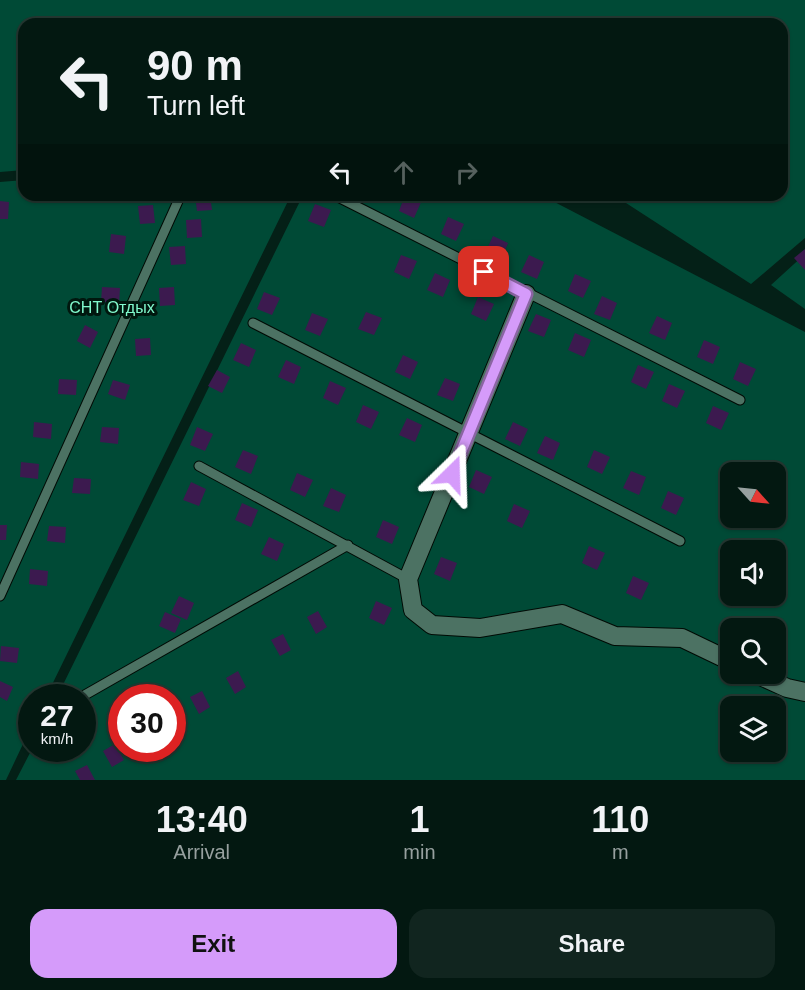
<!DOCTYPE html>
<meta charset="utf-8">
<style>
:root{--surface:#031811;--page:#11251f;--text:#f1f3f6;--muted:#97a09f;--line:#243731;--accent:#d59bfa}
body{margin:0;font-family:Arial,sans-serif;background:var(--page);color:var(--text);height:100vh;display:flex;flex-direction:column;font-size:22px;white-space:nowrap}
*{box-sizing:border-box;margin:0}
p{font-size:20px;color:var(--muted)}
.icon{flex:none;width:33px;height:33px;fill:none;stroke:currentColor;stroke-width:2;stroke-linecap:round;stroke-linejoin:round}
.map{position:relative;height:780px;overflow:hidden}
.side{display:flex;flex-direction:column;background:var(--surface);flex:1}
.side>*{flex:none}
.banner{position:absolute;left:18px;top:18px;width:770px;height:183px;border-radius:18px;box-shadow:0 2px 4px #0004,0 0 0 2px var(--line);background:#031811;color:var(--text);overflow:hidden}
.needle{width:39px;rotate:117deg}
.buttons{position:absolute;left:720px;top:462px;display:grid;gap:12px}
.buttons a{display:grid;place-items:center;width:66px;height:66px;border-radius:12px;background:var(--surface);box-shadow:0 2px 4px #0004,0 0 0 2px var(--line);font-size:30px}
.speed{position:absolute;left:18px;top:684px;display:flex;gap:12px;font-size:30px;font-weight:700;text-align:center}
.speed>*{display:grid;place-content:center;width:78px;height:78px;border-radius:50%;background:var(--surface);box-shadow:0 2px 4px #0004,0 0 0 2px var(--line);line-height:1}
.speed small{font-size:15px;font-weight:400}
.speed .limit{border:9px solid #d22;background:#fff;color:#111}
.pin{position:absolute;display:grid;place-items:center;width:51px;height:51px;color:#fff;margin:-26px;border-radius:12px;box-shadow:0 3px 9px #0006}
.me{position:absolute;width:66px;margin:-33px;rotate:22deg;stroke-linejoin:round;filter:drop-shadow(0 0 4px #0008)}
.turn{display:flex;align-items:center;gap:21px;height:126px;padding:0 30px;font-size:27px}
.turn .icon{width:78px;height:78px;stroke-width:2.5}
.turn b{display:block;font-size:42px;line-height:51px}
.lanes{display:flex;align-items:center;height:57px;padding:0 30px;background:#0003;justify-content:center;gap:30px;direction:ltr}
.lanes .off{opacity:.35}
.eta{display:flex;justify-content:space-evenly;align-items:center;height:102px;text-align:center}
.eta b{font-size:36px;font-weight:600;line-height:42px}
.cta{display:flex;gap:12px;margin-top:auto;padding:12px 30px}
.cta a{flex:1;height:69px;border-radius:18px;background:var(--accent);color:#111;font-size:24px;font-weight:600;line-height:69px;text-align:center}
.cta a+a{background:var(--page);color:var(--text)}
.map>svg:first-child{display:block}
.green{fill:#004a36;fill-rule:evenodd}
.building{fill:#3c1a4f}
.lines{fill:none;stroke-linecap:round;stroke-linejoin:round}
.lane-casing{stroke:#000a04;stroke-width:11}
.street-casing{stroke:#000a04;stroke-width:20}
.lane{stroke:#4c7263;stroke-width:9}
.street{stroke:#4c7263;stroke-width:18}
.route-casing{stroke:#8a65a2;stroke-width:15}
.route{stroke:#d59bfa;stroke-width:10}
.labels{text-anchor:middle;stroke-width:6;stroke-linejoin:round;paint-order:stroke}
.park-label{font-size:16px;fill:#80f9cd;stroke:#00170e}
</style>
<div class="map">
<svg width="805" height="780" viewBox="0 0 805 780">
<rect width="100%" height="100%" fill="#042017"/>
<path class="green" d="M0 0H805V238L751 284 626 203 610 195H782V24H24V170L0 172Z
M24 180V195H291L46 697 32 698 31 727 6 780H0V182Z
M303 195H541L805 332V780H16L32 749 82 748V698L57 697ZM730 472H776V518H730ZM730 550H776V596H730ZM730 628H776V674H730ZM122 698H172V748H122ZM730 706H776V752H730Z
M805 254V309L771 285Z"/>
<path class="building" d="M195 195H210L212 210 197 211Z
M405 195 422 200 414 218 399 211Z
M0 201 9 202 8 219H0Z
M315 204 331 210 324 227 308 221Z
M153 205 155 223 140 224 138 206Z
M448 217 464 224 456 241 441 234Z
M201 219 202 237 187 238 186 220Z
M111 234 126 236 124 254 109 252Z
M493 236 508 243 501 260 485 253Z
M185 246 186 264 171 265 169 247Z
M805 249V270L794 258Z
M401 255 417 261 409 279 394 272Z
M529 255 544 262 537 279 521 272Z
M435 273 450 280 443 297 427 290Z
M575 274 591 281 583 298 568 291Z
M102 287 120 288 119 303 101 302Z
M174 287 175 305 160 306 159 288Z
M264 292 280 298 272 315 257 309Z
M602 296 617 303 610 320 594 314Z
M478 297 494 304 486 321 471 314Z
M366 312 382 318 374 335 358 329Z
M312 313 328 319 320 336 305 330Z
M536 314 551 320 544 337 528 331Z
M657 316 672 323 665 340 649 333Z
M85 325 98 332 90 348 77 341Z
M575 333 591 340 584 357 568 350Z
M150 338 151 355 136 356 135 339Z
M704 340 720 347 713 364 697 357Z
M241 343 256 350 249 367 233 360Z
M403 355 418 362 410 379 395 372Z
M286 360 301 367 294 384 278 377Z
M740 362 756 369 748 386 733 379Z
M638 365 654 372 646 389 631 382Z
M217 370 230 377 222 393 208 386Z
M445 378 460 384 453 401 437 395Z
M59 379 77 380 76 395 58 394Z
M113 380 130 385 125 400 108 394Z
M330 381 346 388 338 405 323 398Z
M669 384 685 391 677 408 662 401Z
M363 405 379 412 371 429 356 422Z
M713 406 729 413 721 430 706 423Z
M407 418 422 425 415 442 399 435Z
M34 422 52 424 51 439 33 437Z
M513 422 528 429 520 446 505 439Z
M102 427 119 428 118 444 100 442Z
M197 427 213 434 205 451 190 445Z
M545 436 560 443 553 460 537 453Z
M243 450 258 456 251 474 235 467Z
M594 450 610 457 602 474 587 467Z
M21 462 39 464 38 479 20 477Z
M476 470 492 477 484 494 469 487Z
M631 471 646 477 639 495 623 488Z
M297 473 313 480 305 497 290 490Z
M74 478 91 479 90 494 72 493Z
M191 482 206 489 199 506 183 500Z
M331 488 346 495 339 512 323 506Z
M668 491 684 498 676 515 661 508Z
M242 503 258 510 251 527 235 520Z
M514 504 530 511 522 528 507 521Z
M383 520 399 527 392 544 376 537Z
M0 525H7L6 540H0Z
M49 526 66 527 65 543 47 541Z
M269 537 284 544 277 561 261 554Z
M589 546 605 553 597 570 582 563Z
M441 557 457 563 450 581 434 574Z
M30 569 48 571 47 586 29 584Z
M633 576 649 583 641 600 626 593Z
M179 596 194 603 187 620 171 613Z
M376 601 392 608 384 625 369 618Z
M318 611 327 627 316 634 307 617Z
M165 612 181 619 175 633 159 626Z
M283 634 291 650 280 656 271 640Z
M1 646 19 648 17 663 0 661Z
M238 671 246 687 235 694 226 678Z
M0 681 13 687 7 701 0 697Z
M202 691 210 707 199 714 190 697Z
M115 744 124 760 112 767 103 751Z
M87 765 95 780H80L75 771Z"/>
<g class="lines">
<defs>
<path id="lane" d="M334 195 740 400
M253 323 680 541
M199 466 408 579
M0 596 179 199
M83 696 348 545"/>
<path id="street" d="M526 294 408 579 413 610 432 625 480 628 562 614 615 636 682 638 730 661
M756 674 787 688 805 692"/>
</defs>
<use href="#lane" class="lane-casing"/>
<use href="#street" class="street-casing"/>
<use href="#lane" class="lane"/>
<use href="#street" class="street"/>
</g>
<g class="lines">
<defs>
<path id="route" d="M452 474 526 294 484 272"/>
</defs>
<use href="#route" class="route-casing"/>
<use href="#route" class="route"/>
</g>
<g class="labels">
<g class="park-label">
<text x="112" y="313">СНТ Отдых</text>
</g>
</g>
</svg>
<div class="buttons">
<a><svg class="needle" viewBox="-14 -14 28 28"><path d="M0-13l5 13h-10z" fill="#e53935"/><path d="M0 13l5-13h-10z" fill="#97a09f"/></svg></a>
<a><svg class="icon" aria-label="sound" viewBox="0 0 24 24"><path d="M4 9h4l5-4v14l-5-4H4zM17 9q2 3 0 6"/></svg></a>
<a><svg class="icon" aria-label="search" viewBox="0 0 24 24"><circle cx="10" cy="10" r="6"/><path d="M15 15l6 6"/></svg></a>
<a><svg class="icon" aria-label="layers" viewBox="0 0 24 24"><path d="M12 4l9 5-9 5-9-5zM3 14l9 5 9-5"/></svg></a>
</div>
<div class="speed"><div>27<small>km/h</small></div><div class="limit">30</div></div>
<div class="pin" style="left:484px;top:272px;background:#d93025"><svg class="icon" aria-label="arrive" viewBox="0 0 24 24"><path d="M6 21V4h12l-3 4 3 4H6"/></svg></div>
<svg class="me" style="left:452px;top:474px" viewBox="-20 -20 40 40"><path d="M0-17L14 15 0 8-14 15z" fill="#d59bfa" stroke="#fff" stroke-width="4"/></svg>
<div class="banner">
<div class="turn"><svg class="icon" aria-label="left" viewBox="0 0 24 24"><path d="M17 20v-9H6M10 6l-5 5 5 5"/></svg><div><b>90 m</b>Turn left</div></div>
<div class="lanes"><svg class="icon" aria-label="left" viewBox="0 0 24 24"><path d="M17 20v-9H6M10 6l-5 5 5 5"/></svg><svg class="icon off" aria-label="ahead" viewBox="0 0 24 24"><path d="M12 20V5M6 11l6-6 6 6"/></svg><svg class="icon off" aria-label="right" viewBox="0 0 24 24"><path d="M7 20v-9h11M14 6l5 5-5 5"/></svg></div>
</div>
</div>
<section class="side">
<div class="eta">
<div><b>13:40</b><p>Arrival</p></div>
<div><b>1</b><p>min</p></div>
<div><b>110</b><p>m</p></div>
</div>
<div class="cta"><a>Exit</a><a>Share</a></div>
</section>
